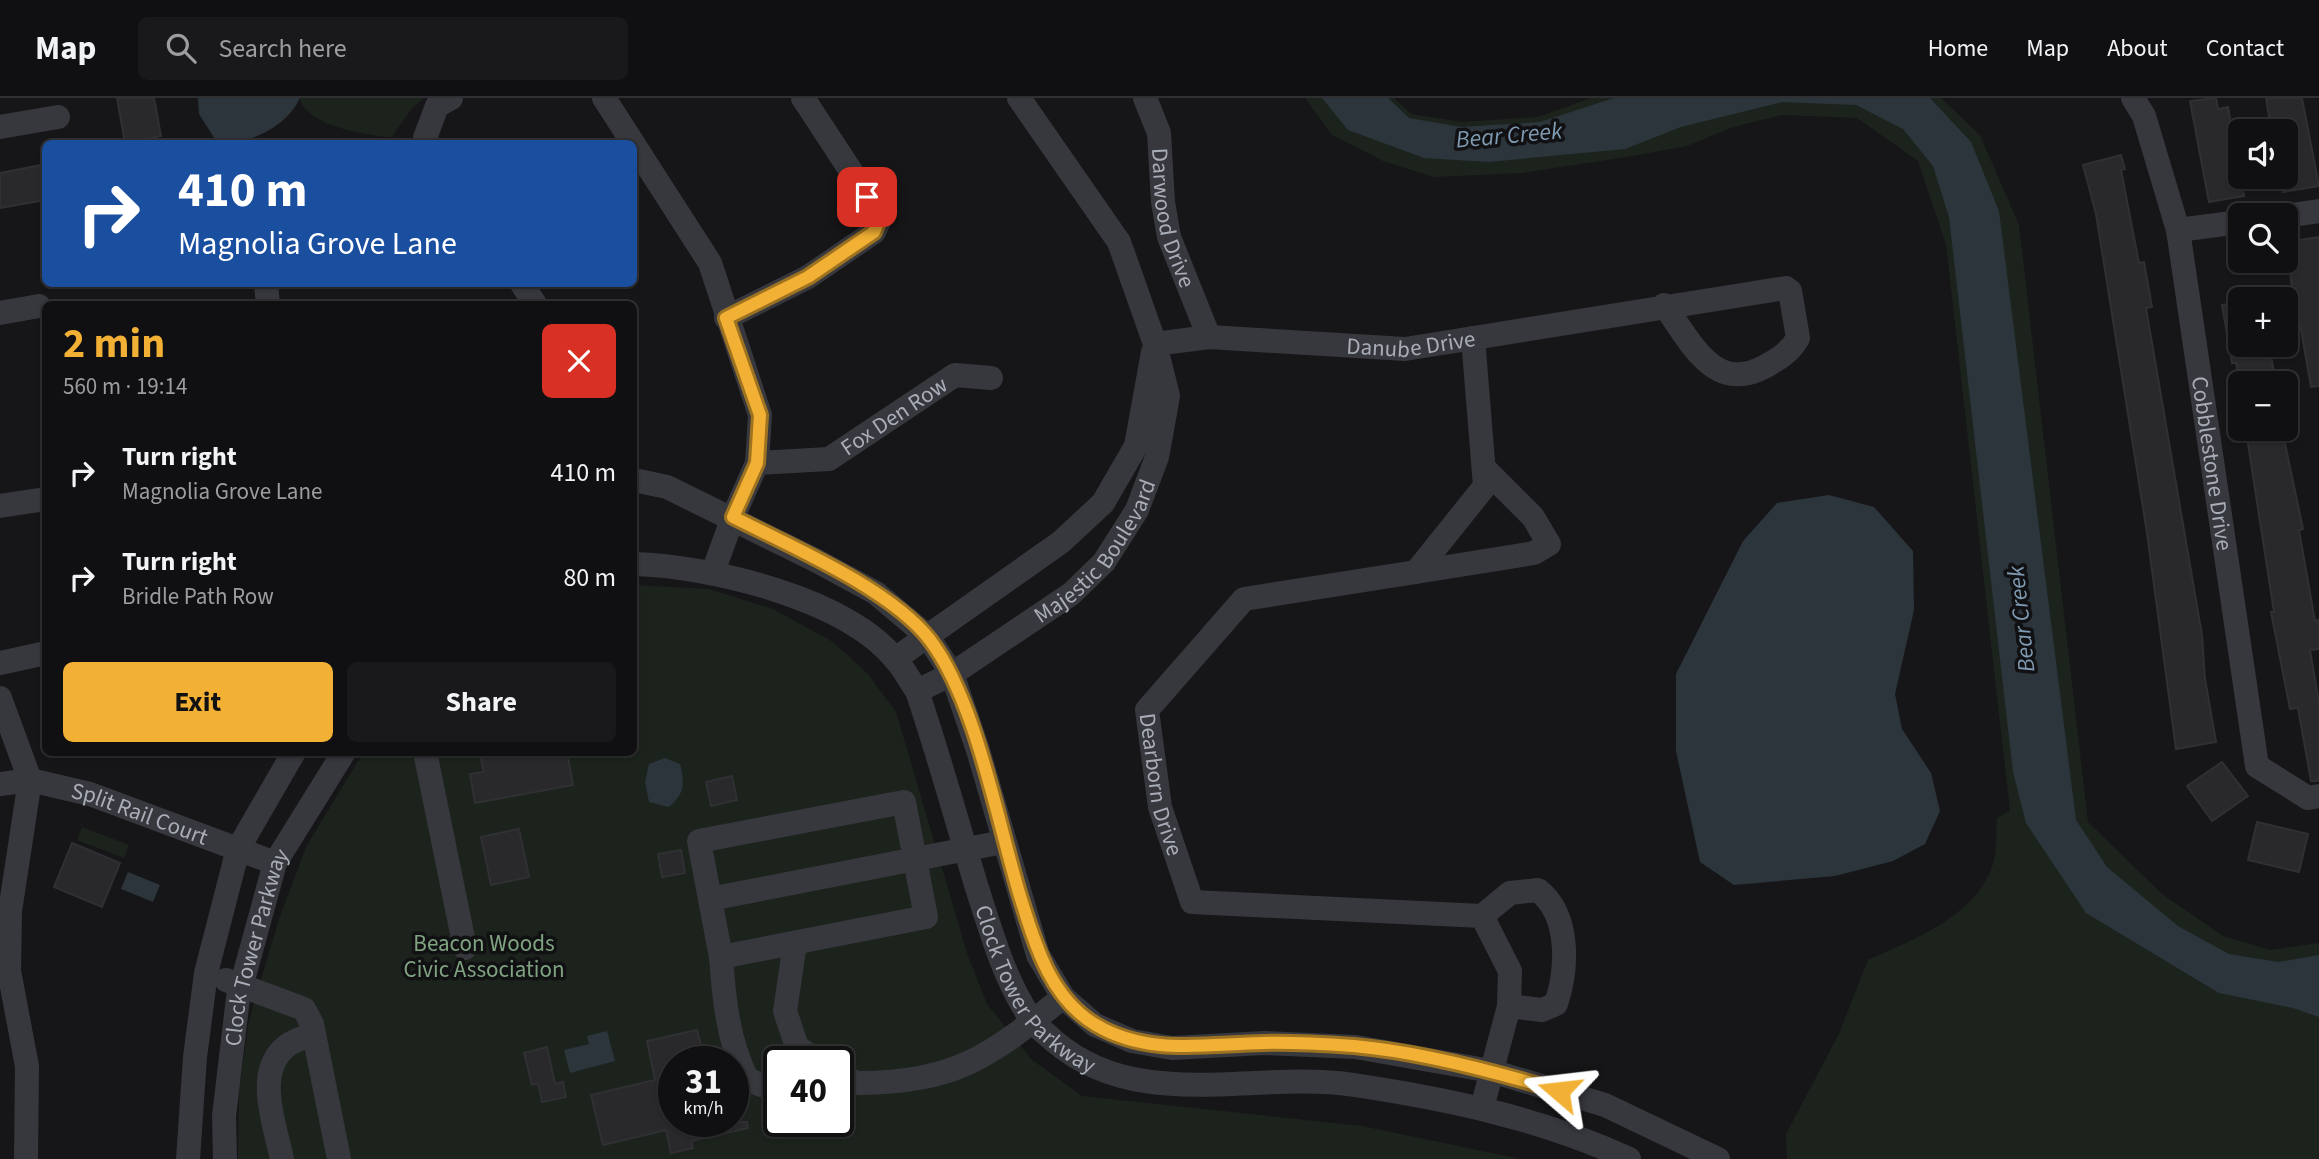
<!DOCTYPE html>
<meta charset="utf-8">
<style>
:root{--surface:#101012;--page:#19191b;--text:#f1f3f6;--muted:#9c9d9f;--line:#303032;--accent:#f2b134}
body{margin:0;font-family:"Source Sans 3",sans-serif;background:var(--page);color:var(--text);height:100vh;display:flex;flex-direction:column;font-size:26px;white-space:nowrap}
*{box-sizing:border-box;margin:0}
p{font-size:23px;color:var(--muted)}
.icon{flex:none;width:38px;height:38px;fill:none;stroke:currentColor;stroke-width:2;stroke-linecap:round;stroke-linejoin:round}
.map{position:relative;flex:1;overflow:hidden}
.details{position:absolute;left:42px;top:203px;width:595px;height:455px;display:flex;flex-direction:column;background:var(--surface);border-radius:10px;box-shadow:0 2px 5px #0004,0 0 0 2px var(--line)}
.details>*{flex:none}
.hud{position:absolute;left:42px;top:42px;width:595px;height:147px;border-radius:10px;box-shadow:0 2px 5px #0004,0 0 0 2px var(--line);background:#1a4fa0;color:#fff;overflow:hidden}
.controls{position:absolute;left:2228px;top:21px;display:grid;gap:14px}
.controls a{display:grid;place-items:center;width:70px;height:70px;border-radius:10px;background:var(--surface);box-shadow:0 2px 5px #0004,0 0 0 2px var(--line);font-size:35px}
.speed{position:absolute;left:658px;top:948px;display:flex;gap:14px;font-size:35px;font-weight:700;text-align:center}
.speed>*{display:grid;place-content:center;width:91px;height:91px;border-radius:50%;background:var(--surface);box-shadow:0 2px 5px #0004,0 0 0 2px var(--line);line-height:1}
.speed small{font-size:18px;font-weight:400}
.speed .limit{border:4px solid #111;border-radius:10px;background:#fff;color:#111}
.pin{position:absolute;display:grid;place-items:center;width:60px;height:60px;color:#fff;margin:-30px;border-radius:14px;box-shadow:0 4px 10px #0006}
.me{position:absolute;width:77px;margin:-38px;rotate:287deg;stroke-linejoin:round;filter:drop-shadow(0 0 5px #0008)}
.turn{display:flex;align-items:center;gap:24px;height:147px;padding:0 21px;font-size:32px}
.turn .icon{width:91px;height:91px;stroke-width:2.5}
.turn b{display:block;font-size:49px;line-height:60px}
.round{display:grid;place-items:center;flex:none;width:74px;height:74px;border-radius:10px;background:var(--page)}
.overview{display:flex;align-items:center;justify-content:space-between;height:119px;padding:0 21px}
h1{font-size:42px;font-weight:700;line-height:52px;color:var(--accent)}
.primary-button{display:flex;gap:14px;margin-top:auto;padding:14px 21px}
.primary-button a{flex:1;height:80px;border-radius:10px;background:var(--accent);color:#111;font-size:28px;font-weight:700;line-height:80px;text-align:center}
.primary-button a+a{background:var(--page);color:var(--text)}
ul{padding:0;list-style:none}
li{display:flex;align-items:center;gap:21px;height:105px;padding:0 21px}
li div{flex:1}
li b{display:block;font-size:26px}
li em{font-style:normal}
header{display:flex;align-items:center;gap:42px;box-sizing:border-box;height:98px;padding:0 35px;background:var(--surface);border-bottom:2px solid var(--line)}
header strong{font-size:33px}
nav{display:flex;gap:38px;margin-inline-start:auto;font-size:24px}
.search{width:490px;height:63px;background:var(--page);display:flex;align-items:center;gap:18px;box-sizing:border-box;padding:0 24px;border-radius:10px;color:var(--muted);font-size:26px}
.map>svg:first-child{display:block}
.green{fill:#1c231d;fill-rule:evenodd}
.water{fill:#2c353c}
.building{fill:#29292c;stroke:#303034;stroke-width:2}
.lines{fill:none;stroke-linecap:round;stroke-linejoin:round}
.minor{stroke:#37383d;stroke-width:24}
.route-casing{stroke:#9d7322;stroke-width:18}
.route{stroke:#f2b134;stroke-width:12}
.labels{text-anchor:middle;stroke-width:7;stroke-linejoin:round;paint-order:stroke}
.street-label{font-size:23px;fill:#a8adb8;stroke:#111113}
.park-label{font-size:23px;fill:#7fa381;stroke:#111113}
.water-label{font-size:24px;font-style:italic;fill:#7f9bb3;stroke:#111113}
</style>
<header>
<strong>Map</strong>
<div class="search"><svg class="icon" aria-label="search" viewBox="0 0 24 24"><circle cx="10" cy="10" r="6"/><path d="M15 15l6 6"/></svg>Search here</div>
<nav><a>Home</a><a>Map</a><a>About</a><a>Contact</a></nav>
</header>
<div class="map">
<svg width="2319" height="1061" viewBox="0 0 2319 1061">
<rect width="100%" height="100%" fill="#161618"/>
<path class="green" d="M300 0H424L411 11 392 39C368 38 304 27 300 0Z
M1305 0H1394L1411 16 1462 24 1538 19 1591 0H1941L1980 37 2019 127 2088 724 2162 796 2223 838 2270 852 2319 845V1061H1787L1786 1036 1839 936 1868 862C1915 841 1984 815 1995 758 1997 746 1996 732 1997 720L2010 713 1946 146 1918 63 1857 20 1782 17 1733 29 1687 48 1626 59 1523 75 1434 79 1383 63 1332 37Z
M634 487 709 491 773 511 833 544 868 576 896 614 967 855 987 906 1031 961 1082 998 1362 1028 1521 1061H238L239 994 249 922 279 821 307 747 363 655 634 654ZM674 964H733V1024H674ZM779 964H838V1024H779Z
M82 729 129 747 124 760 77 742Z"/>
<path class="water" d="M198 0H300C286 30 249 46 218 46L199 16Z
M1322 0H1388L1409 20 1461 29 1540 24 1614 0H1930L1971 44 1999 113 2076 722 2107 769 2178 828 2229 856 2278 864 2319 857V919L2293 910 2219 895 2086 815 2026 725 2013 674 1949 119 1933 68 1903 31 1856 7 1782 4 1681 29 1625 51 1488 64 1424 60 1348 32Z
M1829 397 1874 409 1913 453 1914 512 1895 596 1902 631 1931 675 1940 713 1925 746 1893 763 1835 778 1734 787 1700 764 1676 653V576L1743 443 1777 405Z
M665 660 680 666C685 686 685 695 669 709L649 704 645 684 649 666Z
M128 774 160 787 153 804 121 791Z
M607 933 615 963 570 975 564 952 589 946 587 938Z"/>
<path class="building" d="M117 0H154L161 38 125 45Z
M2216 0 2218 11 2228 9 2244 98 2209 104 2190 3Z
M2266 0H2302L2319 88 2283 94 2280 79H2286V33H2277L2275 23 2270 24Z
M2121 57 2125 71 2121 72 2139 165 2144 164 2152 209 2146 210 2202 537 2205 581 2216 644 2176 651 2147 435 2096 116 2083 67Z
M46 66V102L0 110V75Z
M2319 139V288L2311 289 2300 226 2297 227 2286 144Z
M2240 204V247H2269L2276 285H2240L2236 265H2232L2222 207Z
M2261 331H2282L2303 431 2299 432 2315 523 2318 522 2319 530V551L2310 552 2319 605V683H2311L2298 610 2290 611 2271 514H2274L2246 333Z
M479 654H567L573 687 475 705 470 676 484 674Z
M2222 664 2248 698 2212 723 2187 688Z
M732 678 737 702 711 708 706 684Z
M2257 724 2308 736 2299 774 2248 762Z
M519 731 529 779 491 787 481 739Z
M72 745 120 765 102 809 54 789Z
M681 752 685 775 662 779 658 756Z
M697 932 705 964H674V1024H747L748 1030 691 1043 693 1050 671 1055 666 1032 603 1047 591 997 655 982 647 943Z
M547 949 555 986 563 984 566 999 542 1004 538 985 532 987 524 955Z"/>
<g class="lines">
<g class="minor">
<path d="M604 0 710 165 760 317 757 365 733 419 713 474"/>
<path id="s1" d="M1145 0 1159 35 1163 104 1169 139 1209 239"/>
<path id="s2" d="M2133 0 2144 18 2178 132 2257 668 2308 700 2319 698"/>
<path d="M0 29 58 19"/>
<path d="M428 46 425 40 437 8 451 0"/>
<path d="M2286 118 2319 113"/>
<path d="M2178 132 2240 124"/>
<path d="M266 186 268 206"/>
<path d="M522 186 535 206"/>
<path d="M0 215 39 208"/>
<path d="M726 220 808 179 874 134 881 119 803 0"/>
<path id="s3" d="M1473 240 1485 388 1416 474 1244 501 1147 612 1160 709 1192 804 1482 818 1510 873 1509 908 1482 1010"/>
<path id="s4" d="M1155 246 1209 239 1405 251 1786 190 1790 193 1798 240C1790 254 1780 260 1766 268 1714 297 1691 244 1664 207"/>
<path id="s5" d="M757 365 829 361 955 277 991 280"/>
<path d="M634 382 667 389 815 462 876 495 928 539 952 576 978 652 1038 857 1063 899 1095 927 1132 943 1172 950 1264 945 1356 949 1491 973 1605 1007 1718 1061"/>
<path d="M0 408 46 401"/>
<path id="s6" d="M634 466C709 468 846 500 896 562 904 571 910 583 917 593 939 658 957 724 977 790 992 836 1004 881 1031 921 1037 930 1047 936 1054 943 1139 1016 1253 972 1354 987 1448 1001 1543 1021 1629 1061"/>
<path d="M1416 474 1534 455 1549 446 1533 419 1484 370"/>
<path d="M895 561 1061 444 1103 405 1136 348 1153 254"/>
<path d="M0 565 46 555"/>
<path id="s7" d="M917 593 952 576 1071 496 1104 464 1137 412 1157 359 1168 298 1155 246 1119 144 1019 0"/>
<path d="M0 600 30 682 10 813 9 873 27 968 26 1061"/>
<path d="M425 654 465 850"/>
<path id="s8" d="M0 686 30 682 90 696 275 765"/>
<path d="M904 704 926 819 721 859 699 743Z"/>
<path d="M710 801 1003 744"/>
<path d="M1482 818 1510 795 1538 792C1570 817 1568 870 1556 906L1542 912 1509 908"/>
<path d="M721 859C724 901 728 943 747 981L761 987 779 984"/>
<path d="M226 882 304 911 312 926 339 1061"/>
<path d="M797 949 819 964"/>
<path d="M794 964 797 949 785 913 795 845"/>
<path d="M838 976 857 985 838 988"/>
<path d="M857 985C956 984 988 960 1063 899"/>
<path d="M188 1061 195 959 206 875 238 751 294 654"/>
<path id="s9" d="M225 1061 224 1018 238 900 275 765 344 654"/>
<path d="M282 1061C275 1027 253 972 288 947 295 942 306 939 314 936"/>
</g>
</g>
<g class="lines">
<defs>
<path id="route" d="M867 99 880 119 874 134 808 179 726 220 760 317 757 365 733 419C790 448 891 491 930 542 976 603 997 722 1020 798 1035 846 1050 900 1096 927 1148 958 1206 946 1263 945 1293 944 1324 946 1354 948 1421 954 1496 974 1559 993"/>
</defs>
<use href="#route" class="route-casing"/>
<use href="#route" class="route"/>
</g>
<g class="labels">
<g class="street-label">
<text dy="8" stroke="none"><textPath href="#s1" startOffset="124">Darwood Drive</textPath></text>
<text dy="8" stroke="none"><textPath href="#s4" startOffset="257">Danube Drive</textPath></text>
<text dy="8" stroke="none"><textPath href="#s5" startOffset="150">Fox Den Row</textPath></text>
<text dy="8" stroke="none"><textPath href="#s2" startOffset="376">Cobblestone Drive</textPath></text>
<text dy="8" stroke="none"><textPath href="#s7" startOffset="231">Majestic Boulevard</textPath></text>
<text dy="8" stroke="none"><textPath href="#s3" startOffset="656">Dearborn Drive</textPath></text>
<text dy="8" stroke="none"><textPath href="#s8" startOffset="145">Split Rail Court</textPath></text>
<text dy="8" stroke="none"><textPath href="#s9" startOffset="215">Clock Tower Parkway</textPath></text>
<text dy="8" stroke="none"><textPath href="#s6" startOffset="649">Clock Tower Parkway</textPath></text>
</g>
<g class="park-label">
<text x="484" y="853">Beacon Woods<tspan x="484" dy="26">Civic Association</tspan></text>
</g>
<g class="water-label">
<text transform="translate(1509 37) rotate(-5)" y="8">Bear Creek</text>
<text transform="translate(2021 521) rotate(-96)" y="8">Bear Creek</text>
</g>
</g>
</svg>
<div class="controls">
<a><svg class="icon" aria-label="sound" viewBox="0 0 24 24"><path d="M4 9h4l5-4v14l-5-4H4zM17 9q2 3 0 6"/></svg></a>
<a><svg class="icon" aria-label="search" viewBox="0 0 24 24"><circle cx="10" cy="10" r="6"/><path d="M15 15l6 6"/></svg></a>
<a>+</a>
<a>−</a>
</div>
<div class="speed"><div>31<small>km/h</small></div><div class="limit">40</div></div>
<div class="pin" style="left:867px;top:99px;background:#d93025"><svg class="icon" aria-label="arrive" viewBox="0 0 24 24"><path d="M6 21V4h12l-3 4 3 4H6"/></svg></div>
<svg class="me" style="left:1559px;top:993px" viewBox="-20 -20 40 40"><path d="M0-17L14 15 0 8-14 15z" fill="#f2b134" stroke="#fff" stroke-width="4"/></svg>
<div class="hud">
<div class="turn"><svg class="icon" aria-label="right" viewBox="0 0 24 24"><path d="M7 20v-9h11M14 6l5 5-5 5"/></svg><div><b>410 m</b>Magnolia Grove Lane</div></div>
</div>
<section class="details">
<div class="overview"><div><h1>2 min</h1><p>560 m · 19:14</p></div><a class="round" style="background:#d93025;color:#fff"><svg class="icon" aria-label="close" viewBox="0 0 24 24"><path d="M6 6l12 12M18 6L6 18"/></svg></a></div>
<ul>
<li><svg class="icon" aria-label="right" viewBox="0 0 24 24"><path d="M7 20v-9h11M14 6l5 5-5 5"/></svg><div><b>Turn right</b><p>Magnolia Grove Lane</p></div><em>410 m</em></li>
<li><svg class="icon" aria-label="right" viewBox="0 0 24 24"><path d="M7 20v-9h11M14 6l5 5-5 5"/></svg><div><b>Turn right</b><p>Bridle Path Row</p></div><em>80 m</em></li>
</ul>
<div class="primary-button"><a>Exit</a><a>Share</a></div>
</section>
</div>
